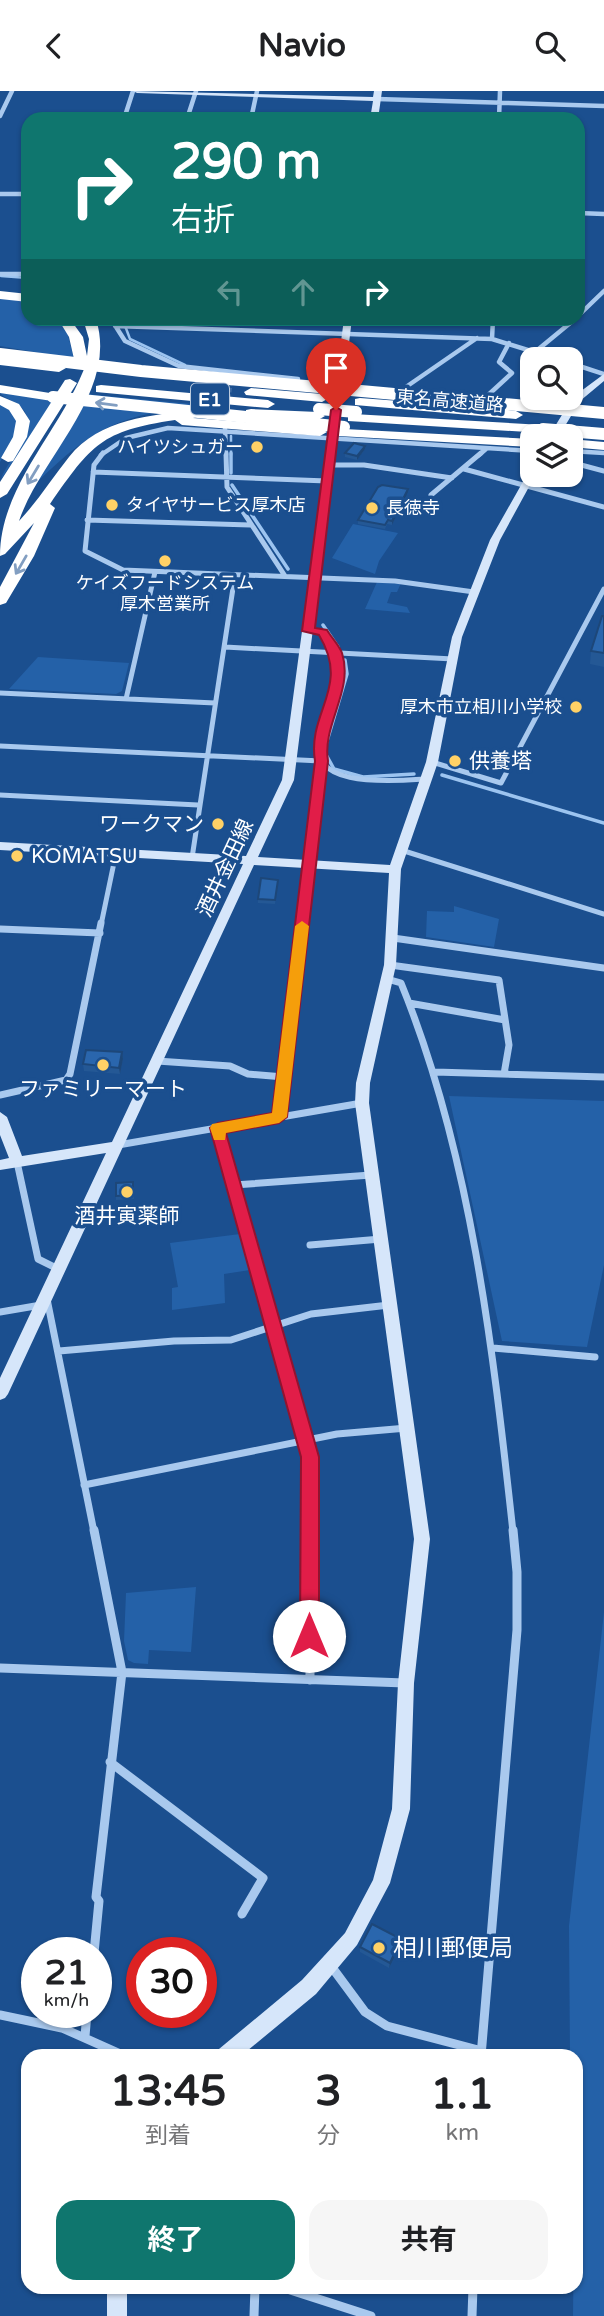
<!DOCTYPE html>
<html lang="ja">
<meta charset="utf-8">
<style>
:root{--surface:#fff;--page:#f6f6f6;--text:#202124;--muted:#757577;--accent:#0f766e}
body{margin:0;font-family:"Varela Round","Noto Sans JP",sans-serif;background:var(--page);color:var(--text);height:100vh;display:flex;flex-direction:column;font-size:26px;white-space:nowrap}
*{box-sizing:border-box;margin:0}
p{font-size:23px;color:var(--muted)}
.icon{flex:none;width:38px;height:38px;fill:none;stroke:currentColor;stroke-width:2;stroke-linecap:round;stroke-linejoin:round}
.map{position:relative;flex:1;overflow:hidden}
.side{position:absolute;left:21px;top:1958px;width:562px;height:245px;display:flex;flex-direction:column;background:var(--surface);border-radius:21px;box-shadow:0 2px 5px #0004}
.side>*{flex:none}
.guide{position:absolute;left:21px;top:21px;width:564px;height:214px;border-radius:21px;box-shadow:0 2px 5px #0004;background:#0f766e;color:#fff;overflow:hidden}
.fabs{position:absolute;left:520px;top:256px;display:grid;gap:14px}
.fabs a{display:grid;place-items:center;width:63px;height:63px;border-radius:14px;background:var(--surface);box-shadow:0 2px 5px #0004;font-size:35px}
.speed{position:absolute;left:21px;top:1846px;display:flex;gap:14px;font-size:35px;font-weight:700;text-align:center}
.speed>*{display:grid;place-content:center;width:91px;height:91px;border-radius:50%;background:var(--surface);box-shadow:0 2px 5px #0004;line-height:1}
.speed small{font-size:18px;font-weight:400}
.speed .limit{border:10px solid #d22;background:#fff;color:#111}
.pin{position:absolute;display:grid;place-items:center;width:60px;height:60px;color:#fff;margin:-72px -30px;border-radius:50% 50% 50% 0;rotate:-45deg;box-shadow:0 0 7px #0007}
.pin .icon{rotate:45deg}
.me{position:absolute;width:77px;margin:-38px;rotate:0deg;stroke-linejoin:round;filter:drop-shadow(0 0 5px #0008)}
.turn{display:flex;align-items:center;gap:24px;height:147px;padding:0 35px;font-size:32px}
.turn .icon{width:91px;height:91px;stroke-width:2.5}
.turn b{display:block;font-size:49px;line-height:60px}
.lanes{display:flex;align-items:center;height:66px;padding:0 35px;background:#0003;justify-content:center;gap:35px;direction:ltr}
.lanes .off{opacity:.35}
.eta{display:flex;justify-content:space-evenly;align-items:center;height:119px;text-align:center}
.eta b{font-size:42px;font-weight:700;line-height:49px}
.primary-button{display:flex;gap:14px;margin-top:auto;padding:14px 35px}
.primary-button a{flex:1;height:80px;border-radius:21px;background:var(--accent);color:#fff;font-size:28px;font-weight:700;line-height:80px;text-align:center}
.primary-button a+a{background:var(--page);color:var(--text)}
header{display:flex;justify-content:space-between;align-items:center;height:91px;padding:0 35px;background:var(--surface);font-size:32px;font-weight:700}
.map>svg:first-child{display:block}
.green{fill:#2461a8}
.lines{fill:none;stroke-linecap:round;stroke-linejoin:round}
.stream-far1{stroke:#9cc4f0;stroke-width:2.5}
.stream{stroke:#9cc4f0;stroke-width:3.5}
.street-tunnel{stroke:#3d69a0;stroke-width:4.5;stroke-dasharray:4.5 2;stroke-linecap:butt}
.street-far3{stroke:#a9c9ee;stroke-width:4.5}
.street-far2{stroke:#a9c9ee;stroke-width:5}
.street-far1{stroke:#a9c9ee;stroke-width:7}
.street{stroke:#a9c9ee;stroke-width:9}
.secondary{fill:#d6e6fa;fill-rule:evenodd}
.highway{fill:#fff;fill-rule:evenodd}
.highway-bridge{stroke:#fff;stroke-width:12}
.wall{fill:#245895}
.shaded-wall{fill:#1d4779}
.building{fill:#2a66ad;stroke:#1d4779;stroke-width:2}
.oneway{stroke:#829ec1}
.route{fill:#e11d48;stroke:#92132f;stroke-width:2}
.slow{fill:#f59e0b}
.poi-dot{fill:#ffd166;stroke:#1b4f8f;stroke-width:2.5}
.labels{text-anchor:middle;stroke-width:7;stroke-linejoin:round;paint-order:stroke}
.far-street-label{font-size:18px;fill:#fff;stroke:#1b4f8f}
.far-poi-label{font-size:18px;fill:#fff;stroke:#1b4f8f;text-anchor:end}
.shield{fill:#1b4f8f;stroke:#bbcadd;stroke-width:2}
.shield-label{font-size:19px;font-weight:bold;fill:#fff}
.poi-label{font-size:21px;fill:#fff;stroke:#1b4f8f;text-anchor:start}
.street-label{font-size:21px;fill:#fff;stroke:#1b4f8f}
.near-poi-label{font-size:24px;fill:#fff;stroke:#1b4f8f;text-anchor:start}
</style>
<header><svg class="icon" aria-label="back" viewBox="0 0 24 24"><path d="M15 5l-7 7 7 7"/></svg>Navio<svg class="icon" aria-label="search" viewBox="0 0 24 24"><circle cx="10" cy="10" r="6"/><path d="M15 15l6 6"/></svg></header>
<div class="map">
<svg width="604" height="2225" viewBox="0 0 604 2225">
<rect width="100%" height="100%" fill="#1b4f8f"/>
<path class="green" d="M0 207 28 211V228H57L67 240 74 268 0 255Z
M0 302 55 309 1 388C7 369 41 338 22 317 16 310 5 308 0 302Z
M84 303 225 316C211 321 189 317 172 319 107 327 80 350 34 394Z
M0 313 10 318 18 327V339L0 371Z
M353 433 398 442 379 470 375 483 332 467Z
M377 491 401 492 397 501H391L387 512 407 516 410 522 365 518Z
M38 566 129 572 122 600 116 603 9 598Z
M454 815 499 828 494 856 426 846 427 820 454 821Z
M449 1005 604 1010V1174L587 1256 502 1250Z
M240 1143 250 1179 224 1183 225 1212 172 1219V1197L178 1196 170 1152Z
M196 1496 191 1561 149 1559 148 1573 134 1572 128 1569 124 1550 126 1502Z
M604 1521V2225H573L576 1965H570L569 1835Z"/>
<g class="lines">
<path class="stream-far1" d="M1 185 28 187
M100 228 106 231
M116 232H124L130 248 185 274
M231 345V364"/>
<path class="stream" d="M231 362V382
M232 394 288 478
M323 534 338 556
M345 569 347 583 324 660 334 678 363 686 414 683
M442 684 604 732"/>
<path class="street-tunnel" d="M226 327 231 287"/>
<path class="street-far3" d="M377 8 604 15
M0 25 12 0
M124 28 133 0
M187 28 196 0
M251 28 257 0
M499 28 500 0
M0 103H28
M578 122 604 123
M0 183H28
M578 225 604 200
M111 228 125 250 179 275 298 288
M115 235 492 248 557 268
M492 248 493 228
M535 261 575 228
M570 272 604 283
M403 298 477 247
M486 306 512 282 499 271 509 252
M225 336 226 364
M570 360 604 362
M101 364 126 347 168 337 532 360
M479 364 486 358"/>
<path class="street-far2" d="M103 362 94 374 85 460 123 479 395 490 474 501
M226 362 227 396 285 485
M570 371 604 380
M329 374H364L452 387
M464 378 604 416
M93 381 327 390
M431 404 481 362
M87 429 250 434
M308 540 323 541C329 552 337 562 339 575 342 597 328 621 321 642 301 699 393 690 426 688
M225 556 453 568
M0 602 215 612
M126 608 155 481
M0 655 321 670 302 834
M432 671 501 692 604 498
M0 704 198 714
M401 759 604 823
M192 767 235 484
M101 834 116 762"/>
<path class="street-far1" d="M0 838 100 842
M393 847 604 877
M390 874 499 889 509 954 504 983
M387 888 401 892C471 1063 493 1258 513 1441
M409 912 505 929
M157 970 230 975 248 983 284 986
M435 981 604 986
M0 1004 66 989 70 983 101 832
M279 1026 302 832
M217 1037 310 1366V1441
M118 1054 362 1012
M17 1071 38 1168 58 1178
M234 1094 371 1084
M310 1154 381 1148
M47 1208 94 1441
M0 1221 41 1214
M493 1257 595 1266
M59 1260 174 1250 231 1249 311 1223 389 1214
M84 1394 337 1343 407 1337"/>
<path class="street" d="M94 1439 122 1581 96 1806 99 1810 94 1862
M310 1439V1589
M0 1577 405 1592
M110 1671 263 1787 242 1823
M331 1875 365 1921 387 1935 482 1960
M0 1924 62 1937 125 1965
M85 1945 87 1922
M481 1965 517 1539V1481L513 1439
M281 2196 371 2225
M254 2225 255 2196
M472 2225 473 2196"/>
<path class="secondary" d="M133 0 373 6 374 0H382L378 28H370L373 10 137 2Z
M344 228H352L294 689 258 766 390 774 426 671 452 546 490 449 529 380 532 379V383H536L500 449 462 546 438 671 401 778 396 874 370 992 369 1012 430 1448 414 1592 410 1718 390 1792 357 1854 316 1903 241 1965H217L219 1958 302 1889 345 1842 373 1789 392 1718 398 1592 414 1448 355 1012 356 992 384 874 389 782 254 774 8 1303 5 1307 0 1309V1287L106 1062 0 1079V1069L9 1067 0 1044V1021L7 1026 22 1065 112 1051 243 773 0 759V751L246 765 282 689Z
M604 283V290L580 310 559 345H549L573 306Z
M107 2196H127V2225H107Z"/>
<path class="highway" d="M0 200 28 203V211L0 208Z
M58 228H70L83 246 87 265 89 248 83 228H96C119 301 41 365 19 430 38 410 52 387 69 366 100 327 151 325 197 318L204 322 193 327 320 337 327 341 320 345 182 334 175 329C101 340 92 353 50 413L55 417 34 465 6 512 0 514V496L34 432 5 463 0 465C0 393 64 337 87 270L81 272 74 268 69 246Z
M0 266 59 273 66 277 59 281 0 274Z
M70 288 77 292 7 403 0 407V391L52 310 0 302V294L56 303 65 289Z
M101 294 268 309 275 313 268 317 96 301V295Z
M251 297 322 303 329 307 322 311 246 304 244 301Z
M0 305 19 313 30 330 27 346 13 370 8 371 1 367 13 346 16 330 9 319 0 314Z
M360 307 438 313 444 311 516 320 523 324 516 328 355 314V308Z
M251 318 318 321 325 325 318 329 246 325V319Z
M353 323 543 334 550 338 543 342 348 330V324Z
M344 338 532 348V356L339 345 337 342Z
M570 348 604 351V359L570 356Z"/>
<path class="highway-bridge" d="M0 263 141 280 604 322
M53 306 344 336
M319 318 356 321
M543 338 604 343"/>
</g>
<path class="wall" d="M365 355V358L357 369 345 366V362Z
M408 398V401L392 434 387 433 385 438 358 433V429Z
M604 525V576L590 573 591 560Z
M278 789 275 813 258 812V808Z
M122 961 123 968 120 983 84 980 83 973Z
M133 1091 134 1108 116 1109V1092Z
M401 1848V1853L389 1877 360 1861V1856Z"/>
<path class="shaded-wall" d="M365 355V358L357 369V365Z
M408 398V401L392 434V430Z
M122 961 123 968 120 983 119 977Z
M401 1848V1853L389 1877 390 1872Z"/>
<path class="building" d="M314 25 340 27V28H313Z
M354 352 365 355 357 365 345 362Z
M382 394 408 398 392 430 388 429 385 434 358 429 378 396Z
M602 525H604V562L591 560Z
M261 787 278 789 275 809 258 808Z
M86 959 122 961 119 977 83 973Z
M133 1091V1104L116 1105V1092Z
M372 1833 401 1848 390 1872 360 1856Z"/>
<defs><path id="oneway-shaft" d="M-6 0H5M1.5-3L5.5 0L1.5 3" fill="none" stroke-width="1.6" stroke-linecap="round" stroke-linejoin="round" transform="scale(1.75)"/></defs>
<g class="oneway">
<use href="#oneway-shaft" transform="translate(106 313) rotate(-173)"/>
<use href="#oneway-shaft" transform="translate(33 384) rotate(121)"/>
<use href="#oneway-shaft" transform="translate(21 474) rotate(120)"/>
</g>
<path class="route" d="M336 316 341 319 315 537 327 539C331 546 339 554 342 562 354 600 322 633 328 670L287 1026 279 1032 226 1042 319 1366V1545L316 1551 309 1554 303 1551 300 1545 301 1366 210 1037 218 1032 272 1022 315 670C307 620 351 597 319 544L302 540 331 319Z"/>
<path class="slow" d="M302 830 309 835 287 1026 279 1032 226 1042 225 1049H214L210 1037 212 1033 272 1022 295 835Z"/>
<g class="poi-dot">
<circle cx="257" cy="356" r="7"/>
<circle cx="112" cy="414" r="7"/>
<circle cx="372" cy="417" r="7"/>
<circle cx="165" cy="470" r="7"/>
<circle cx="576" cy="616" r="7"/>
<circle cx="455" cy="670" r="7"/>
<circle cx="218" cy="733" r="7"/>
<circle cx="17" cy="765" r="7"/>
<circle cx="103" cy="974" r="7"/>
<circle cx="127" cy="1101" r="7"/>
<circle cx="379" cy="1857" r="7"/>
</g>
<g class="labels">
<g class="far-street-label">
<text transform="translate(450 310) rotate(5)" y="6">東名高速道路</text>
</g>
<g class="far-poi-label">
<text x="243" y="362">ハイツシュガー</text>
<text x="126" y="420" text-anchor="start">タイヤサービス厚木店</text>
<text x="386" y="423" text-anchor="start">長徳寺</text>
<text x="165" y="498" text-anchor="middle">ケイズフードシステム<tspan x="165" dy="21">厚木営業所</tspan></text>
<text x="562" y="622">厚木市立相川小学校</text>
</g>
<rect class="shield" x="191" y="292.5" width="38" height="31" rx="5"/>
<g class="shield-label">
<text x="210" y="315">E1</text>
</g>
<g class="poi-label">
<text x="469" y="677">供養塔</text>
<text x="204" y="740" text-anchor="end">ワークマン</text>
<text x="31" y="772">KOMATSU</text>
<text x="103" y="1005" text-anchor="middle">ファミリーマート</text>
<text x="127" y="1132" text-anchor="middle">酒井寅薬師</text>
</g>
<g class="street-label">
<text transform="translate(225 777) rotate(-65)" y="7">酒井金田線</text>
</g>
<g class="near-poi-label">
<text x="393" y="1865">相川郵便局</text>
</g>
</g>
</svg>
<div class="fabs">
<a><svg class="icon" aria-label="search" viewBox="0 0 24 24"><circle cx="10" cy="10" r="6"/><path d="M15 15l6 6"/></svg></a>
<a><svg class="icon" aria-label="layers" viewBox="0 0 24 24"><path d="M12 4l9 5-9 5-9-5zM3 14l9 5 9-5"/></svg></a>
</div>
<div class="speed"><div>21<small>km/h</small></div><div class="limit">30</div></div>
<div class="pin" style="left:336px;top:319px;background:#d93025"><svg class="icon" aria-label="arrive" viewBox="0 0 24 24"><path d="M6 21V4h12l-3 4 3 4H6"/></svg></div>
<svg class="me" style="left:309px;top:1545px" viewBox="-20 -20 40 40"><circle r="19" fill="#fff"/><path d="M0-13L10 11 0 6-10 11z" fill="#e11d48"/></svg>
<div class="guide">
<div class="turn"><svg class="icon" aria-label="right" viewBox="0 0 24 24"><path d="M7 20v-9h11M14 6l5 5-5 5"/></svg><div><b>290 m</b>右折</div></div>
<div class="lanes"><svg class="icon off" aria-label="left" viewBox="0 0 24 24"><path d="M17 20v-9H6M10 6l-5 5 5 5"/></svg><svg class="icon off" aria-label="ahead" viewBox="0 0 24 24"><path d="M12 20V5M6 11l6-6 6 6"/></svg><svg class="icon" aria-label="right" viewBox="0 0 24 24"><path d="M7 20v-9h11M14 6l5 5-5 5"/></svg></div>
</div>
<section class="side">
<div class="eta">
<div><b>13:45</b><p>到着</p></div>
<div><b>3</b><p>分</p></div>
<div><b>1.1</b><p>km</p></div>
</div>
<div class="primary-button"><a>終了</a><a>共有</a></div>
</section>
</div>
